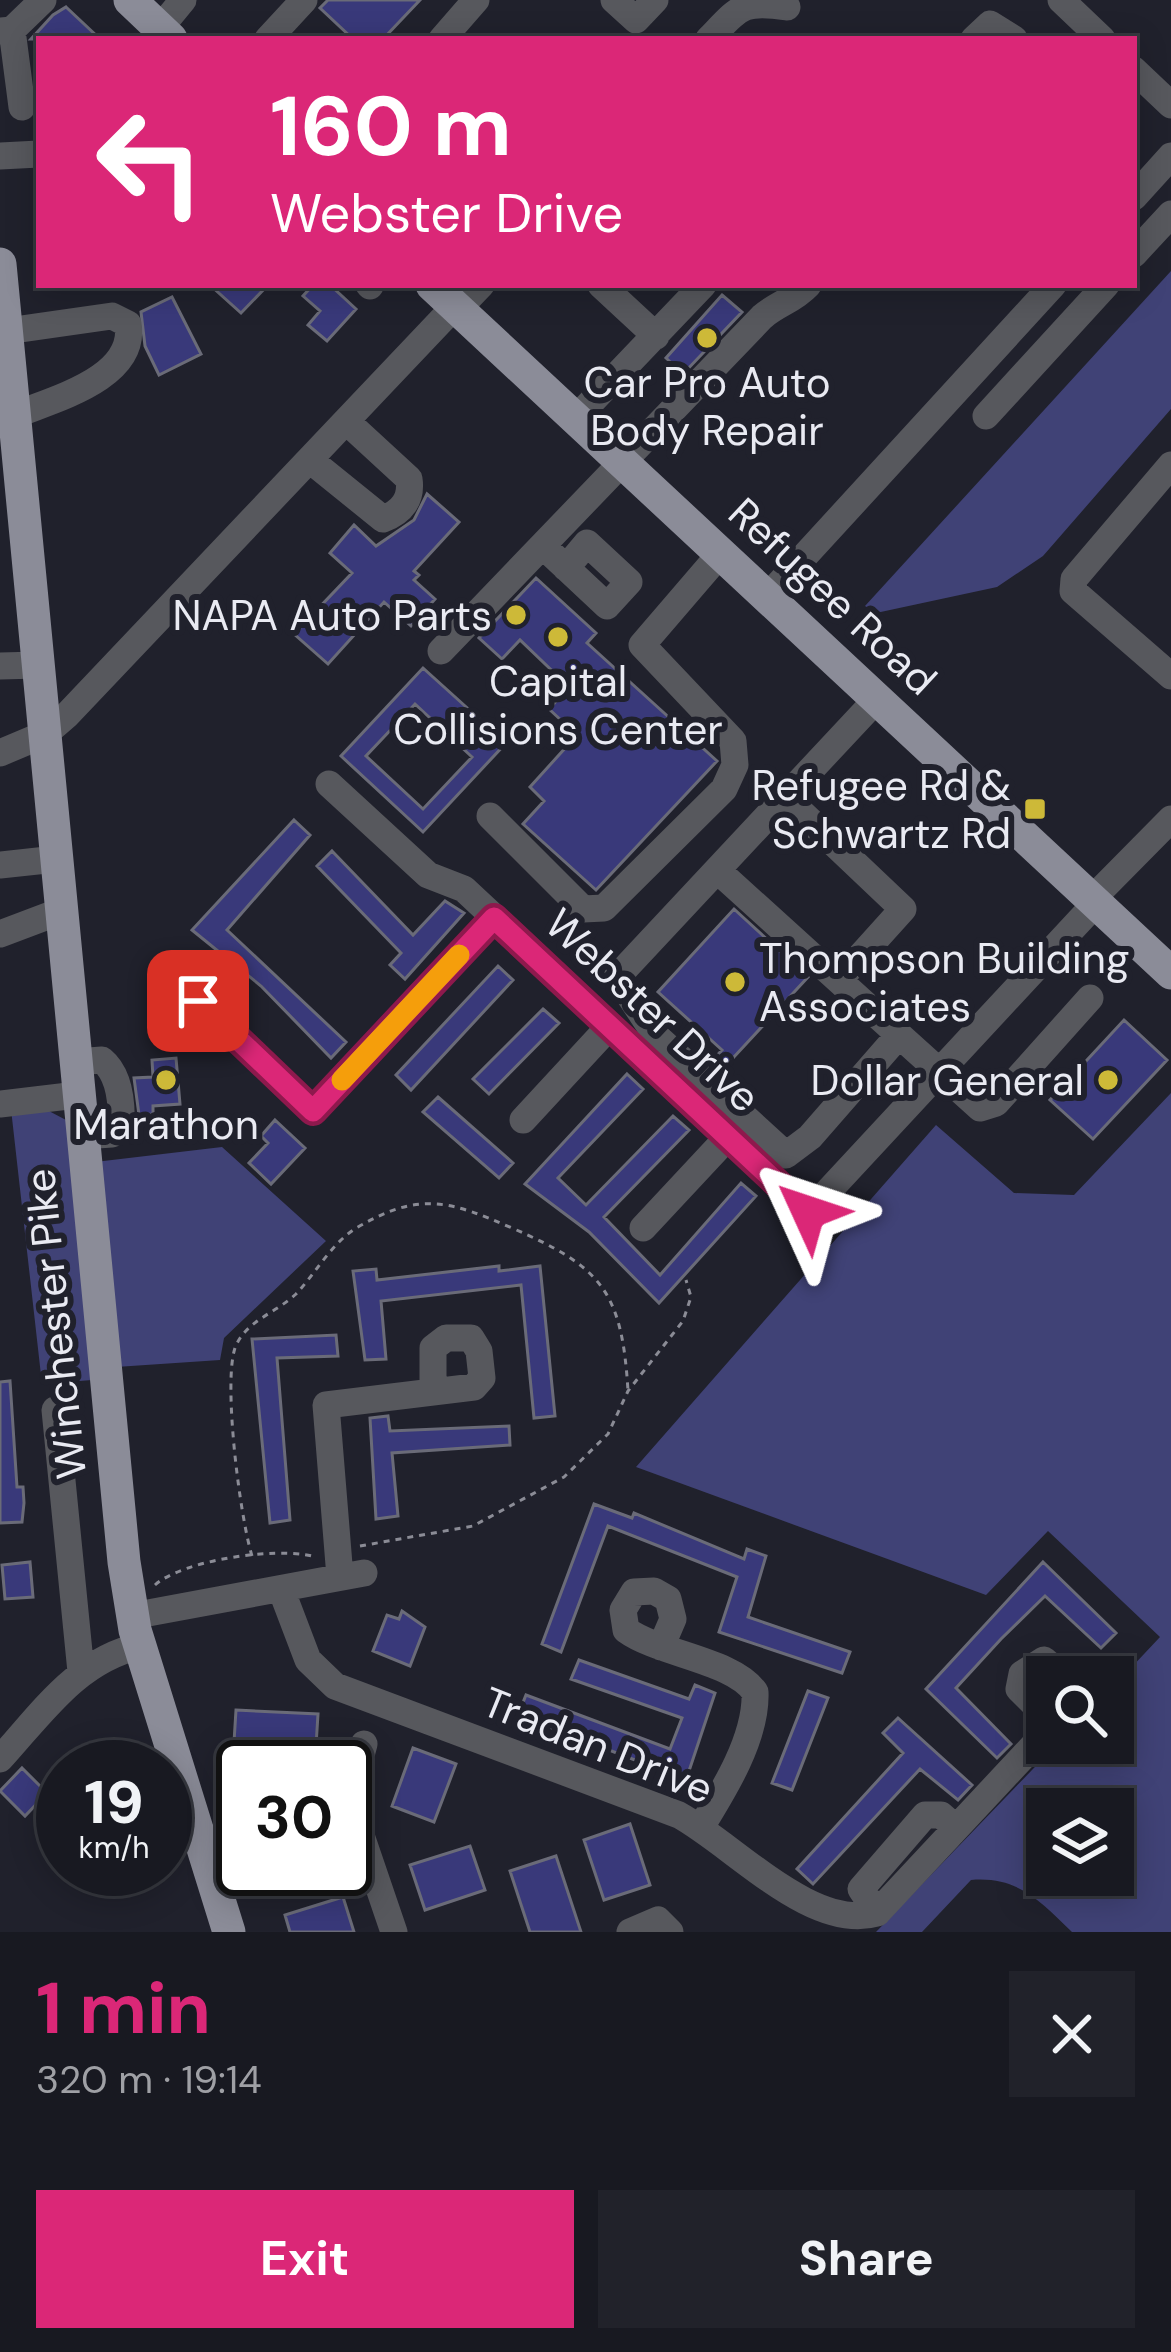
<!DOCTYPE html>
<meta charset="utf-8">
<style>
:root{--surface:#181921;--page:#21222a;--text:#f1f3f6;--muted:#9fa0a5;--line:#36383f;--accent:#db2777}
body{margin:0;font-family:"DM Sans",sans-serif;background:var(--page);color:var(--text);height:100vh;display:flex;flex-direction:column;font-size:45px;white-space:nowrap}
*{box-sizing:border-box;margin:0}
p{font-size:39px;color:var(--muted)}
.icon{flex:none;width:66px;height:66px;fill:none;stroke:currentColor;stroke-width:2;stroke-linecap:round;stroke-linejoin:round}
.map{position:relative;height:1932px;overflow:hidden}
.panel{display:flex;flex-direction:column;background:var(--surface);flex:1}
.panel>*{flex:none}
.top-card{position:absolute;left:36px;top:36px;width:1101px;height:252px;border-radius:0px;box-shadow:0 6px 30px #0003,0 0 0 3px var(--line);background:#db2777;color:#fff;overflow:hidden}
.controls{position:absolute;left:1026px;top:1656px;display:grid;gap:24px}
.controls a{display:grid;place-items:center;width:108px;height:108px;border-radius:0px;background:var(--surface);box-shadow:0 6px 30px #0003,0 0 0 3px var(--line);font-size:60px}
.speed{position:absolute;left:36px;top:1740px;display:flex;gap:24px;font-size:60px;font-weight:700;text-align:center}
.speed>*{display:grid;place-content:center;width:156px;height:156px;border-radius:50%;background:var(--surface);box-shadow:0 6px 30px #0003,0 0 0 3px var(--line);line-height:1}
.speed small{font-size:30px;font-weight:400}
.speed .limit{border:6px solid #111;border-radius:18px;background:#fff;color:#111}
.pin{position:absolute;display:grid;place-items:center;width:102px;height:102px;color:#fff;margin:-51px;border-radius:24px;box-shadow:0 6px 18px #0006}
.me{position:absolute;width:132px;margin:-66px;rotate:312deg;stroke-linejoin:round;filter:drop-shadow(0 0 9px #0008)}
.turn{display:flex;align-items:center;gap:42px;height:252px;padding:0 36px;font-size:54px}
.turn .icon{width:156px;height:156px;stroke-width:2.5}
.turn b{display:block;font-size:84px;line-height:102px}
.round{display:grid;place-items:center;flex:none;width:126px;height:126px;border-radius:0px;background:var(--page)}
.summary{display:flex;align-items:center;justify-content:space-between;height:204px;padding:0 36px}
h1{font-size:72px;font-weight:700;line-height:90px;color:var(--accent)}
.cta{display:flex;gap:24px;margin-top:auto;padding:24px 36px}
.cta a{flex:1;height:138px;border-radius:0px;background:var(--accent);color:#fff;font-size:48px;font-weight:700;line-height:138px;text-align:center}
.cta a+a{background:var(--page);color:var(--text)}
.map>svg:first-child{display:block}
.green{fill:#404276;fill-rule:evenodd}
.building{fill:#39397a;stroke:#6a6b78;stroke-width:3;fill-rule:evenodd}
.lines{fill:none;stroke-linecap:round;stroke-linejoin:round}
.path{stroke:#8b8c96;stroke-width:3;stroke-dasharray:6 6;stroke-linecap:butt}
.minor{stroke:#57585d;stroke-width:27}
.major{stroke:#8b8c98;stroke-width:33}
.route-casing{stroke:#8e194d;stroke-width:30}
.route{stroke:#db2777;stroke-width:21}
.slow{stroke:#f59e0b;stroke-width:21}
.poi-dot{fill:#cdb938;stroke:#20212c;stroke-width:4.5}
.labels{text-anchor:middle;stroke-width:12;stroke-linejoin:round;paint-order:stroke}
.poi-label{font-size:42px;fill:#e9eaf2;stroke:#20212c}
.street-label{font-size:42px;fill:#e9eaf2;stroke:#20212c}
</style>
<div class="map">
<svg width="1171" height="1932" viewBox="0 0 1171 1932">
<rect width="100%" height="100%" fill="#20212c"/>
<path class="green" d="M1171 271V409L1043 556 997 587 876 613 865 606Z
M1171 1093V1932H1072C1040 1901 1018 1876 971 1880L922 1932H876L1058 1743H1113V1687L1160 1637 1048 1531 986 1595 636 1467 936 1125 1014 1193 1074 1195ZM1047 1809H1113V1875H1047Z
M11 1109 47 1110 66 1120 92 1380 42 1384Z
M222 1147 326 1241 224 1338 220 1360 116 1367 95 1162Z"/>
<path class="building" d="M328 0H420L383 39H353L320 8Z
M66 7 100 39H31L53 15Z
M210 285H268L241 313Z
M313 285H330L356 309 327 341 308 325 320 311 303 296Z
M722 295 742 312 683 374 666 358Z
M172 297 201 354 159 375 145 346 141 312Z
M427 494 459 522 414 571 419 575 414 580 435 599 411 626 384 602 328 664 294 634 352 573 330 553 354 525 376 546 414 520Z
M536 578 596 633 587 643 717 761 596 890 523 824 544 801 530 787 577 735 549 709 569 687 520 640 502 659 479 638Z
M423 668 506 743 423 832 341 756ZM415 704 472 757 423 809 366 756Z
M294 820 310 835 227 930 346 1042 331 1058 261 986 192 930Z
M332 851 413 935 445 901 464 913 405 979 390 965 401 953 317 866Z
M734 909 808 977 721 1071 711 1062 722 1050 658 992Z
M498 966 513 980 411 1090 396 1075Z
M543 1009 559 1023 489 1094 473 1079Z
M1124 1020 1167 1060 1093 1139 1050 1100Z
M176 1058 180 1104 153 1106V1114L139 1115 134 1078 153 1077 152 1060Z
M627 1074 643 1089 558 1178 586 1205 673 1116 689 1130 604 1217 660 1275 741 1183 756 1196 659 1303 589 1232 525 1184Z
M438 1097 513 1163 499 1178 423 1112Z
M275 1120 305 1148 271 1184 249 1163 268 1143 261 1136Z
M499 1266V1271L540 1266 555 1416 534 1418 521 1285 381 1301 386 1359 365 1360 353 1271 376 1269 377 1280Z
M336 1335 338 1356 277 1358 290 1520 270 1523 252 1339Z
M10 1381 17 1487H23L24 1503 22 1522 0 1523V1382Z
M388 1416 390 1431 509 1426 510 1445 392 1453 398 1516 376 1519 370 1418Z
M594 1504 632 1518 634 1513 744 1559 747 1549 766 1556 748 1617 850 1652 842 1673 719 1632 737 1577 608 1526 561 1652 542 1644Z
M30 1562 33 1597 5 1599 2 1565Z
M1043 1562 1116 1633 1101 1648 1045 1596 1001 1639 956 1688 1011 1744 997 1758 926 1689Z
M402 1611 425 1627 410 1666 373 1651 387 1615 399 1619Z
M579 1660 689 1699 695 1685 715 1693 684 1786 664 1778 666 1772 518 1715 526 1695 670 1749 682 1718 571 1679Z
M808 1691 828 1698 792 1790 772 1783Z
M236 1710 318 1714 315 1762 233 1758Z
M898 1718 972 1785 958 1800 920 1769 813 1884 797 1869 903 1753 883 1733Z
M413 1748 456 1764 434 1822 392 1806Z
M22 1768 47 1793 25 1816 0 1791Z
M630 1824 650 1885 604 1900 584 1840Z
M470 1846 485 1890 425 1910 410 1865Z
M556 1856 581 1932H530L510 1871Z
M343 1897 354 1932H290L285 1915Z"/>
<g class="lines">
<path class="path" d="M360 1546 473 1526 564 1477 608 1434 628 1391 683 1321 691 1297 686 1280
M252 1556C240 1517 223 1384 235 1348 245 1321 276 1313 296 1294 316 1273 332 1242 358 1227 420 1191 450 1201 512 1228 601 1267 622 1290 628 1391
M155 1585C183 1560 275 1547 312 1556"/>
<path class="minor" d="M614 0 636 20 655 0
M1061 0 1102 39
M160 28 183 0
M12 30 22 107
M0 31 12 30 43 0
M268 39 304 0
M442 39 476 0
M709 39C740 7 742 0 787 7
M974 39 990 24 1014 39
M1134 70 1171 105
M0 156 39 154
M1134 197 1171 156
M1134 254 1171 214
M369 285 370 286
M601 285 656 336
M458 309 481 285
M7 331 112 316 128 324C137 378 54 399 15 415
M986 416 1106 285
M576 418 703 285
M310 460 383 519C402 512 412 499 409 479L346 421
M1171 465 1074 579 1073 591 1171 676
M544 547 607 606 629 582 587 543 566 568
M768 596 1053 285
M441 651 762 317C778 303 793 301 808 285
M0 666 38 665
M877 699 617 977 657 1037 786 1155 810 1137 899 1035 980 1108 996 1103 1090 998
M0 753 45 734 67 715 455 306
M329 784 428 875 464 889 809 1212 1096 903
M785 797 903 909 839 980
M490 816 583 909 604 908 724 789 735 765 733 741 642 645 721 553
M0 865 56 859
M717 870 899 1035
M1092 899 1171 819
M0 934 61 911
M169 974 313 1111 493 918
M75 1062 102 1060C120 1075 122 1102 121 1125L112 1134 82 1136
M0 1104 77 1095
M523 1120 609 1027
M643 1228 727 1138
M55 1410 81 1672
M340 1577 326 1405 474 1387 482 1378 479 1351 471 1338H446L433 1348V1390
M281 1589 308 1660 335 1686 679 1815C735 1846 812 1932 877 1913L1047 1731
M132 1616 364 1573
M661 1647 673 1619 668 1599 654 1591 634 1592 623 1610 626 1630C659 1654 733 1660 755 1692 757 1737 724 1790 701 1827
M1047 1717 1019 1689 1022 1674 1044 1660 1064 1677
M0 1759C42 1713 77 1660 140 1646
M349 1800 394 1932
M349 1800 364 1744
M200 1843 243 1828
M877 1913 861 1889 925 1815H941L956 1828
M630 1932 658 1920 670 1932"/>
<path class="major" d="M130 0 171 39
M0 264 124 1562 135 1630 229 1932
M432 285 1171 973"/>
</g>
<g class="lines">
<defs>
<path id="route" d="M198 1001 313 1111 494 918 808 1212"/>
</defs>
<use href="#route" class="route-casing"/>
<use href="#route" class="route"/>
<path class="slow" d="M342 1080 459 955"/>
</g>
<g class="poi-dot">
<circle cx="707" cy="338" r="12"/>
<circle cx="516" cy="615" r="12"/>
<circle cx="558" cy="637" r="12"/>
<rect x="1023" y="797" width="24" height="24" rx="6"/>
<circle cx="735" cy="982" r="12"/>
<circle cx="166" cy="1080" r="12"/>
<circle cx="1108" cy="1080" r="12"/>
</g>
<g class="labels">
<g class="poi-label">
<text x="707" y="397">Car Pro Auto<tspan x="707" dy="48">Body Repair</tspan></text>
<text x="492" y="630" text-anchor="end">NAPA Auto Parts</text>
<text x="558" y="696">Capital<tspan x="558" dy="48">Collisions Center</tspan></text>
<text x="1011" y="800" text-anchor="end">Refugee Rd &amp;<tspan x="1011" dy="48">Schwartz Rd</tspan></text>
<text x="759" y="973" text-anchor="start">Thompson Building<tspan x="759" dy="48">Associates</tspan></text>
<text x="1084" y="1095" text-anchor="end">Dollar General</text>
<text x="166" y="1139">Marathon</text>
</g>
<g class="street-label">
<text transform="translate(833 596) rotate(43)" y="15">Refugee Road</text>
<text transform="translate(653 1010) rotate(43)" y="15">Webster Drive</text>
<text transform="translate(55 1324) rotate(-96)" y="15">Winchester Pike</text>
<text transform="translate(598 1745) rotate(22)" y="15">Tradan Drive</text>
</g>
</g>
</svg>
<div class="controls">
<a><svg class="icon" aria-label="search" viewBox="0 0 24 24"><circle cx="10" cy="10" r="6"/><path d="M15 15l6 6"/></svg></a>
<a><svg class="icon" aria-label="layers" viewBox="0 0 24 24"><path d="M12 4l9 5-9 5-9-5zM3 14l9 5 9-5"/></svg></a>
</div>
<div class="speed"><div>19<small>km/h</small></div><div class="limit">30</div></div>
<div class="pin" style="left:198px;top:1001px;background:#d93025"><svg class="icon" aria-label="arrive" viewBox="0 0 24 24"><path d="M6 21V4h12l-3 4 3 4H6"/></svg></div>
<svg class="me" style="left:808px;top:1212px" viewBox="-20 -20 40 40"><path d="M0-17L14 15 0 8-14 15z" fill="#db2777" stroke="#fff" stroke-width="4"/></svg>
<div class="top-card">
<div class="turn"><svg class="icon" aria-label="left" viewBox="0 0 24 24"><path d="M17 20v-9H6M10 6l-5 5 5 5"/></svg><div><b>160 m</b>Webster Drive</div></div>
</div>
</div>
<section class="panel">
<div class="summary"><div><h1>1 min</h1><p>320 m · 19:14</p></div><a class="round"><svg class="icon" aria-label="close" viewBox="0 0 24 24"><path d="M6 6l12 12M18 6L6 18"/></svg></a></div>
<div class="cta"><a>Exit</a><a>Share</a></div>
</section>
